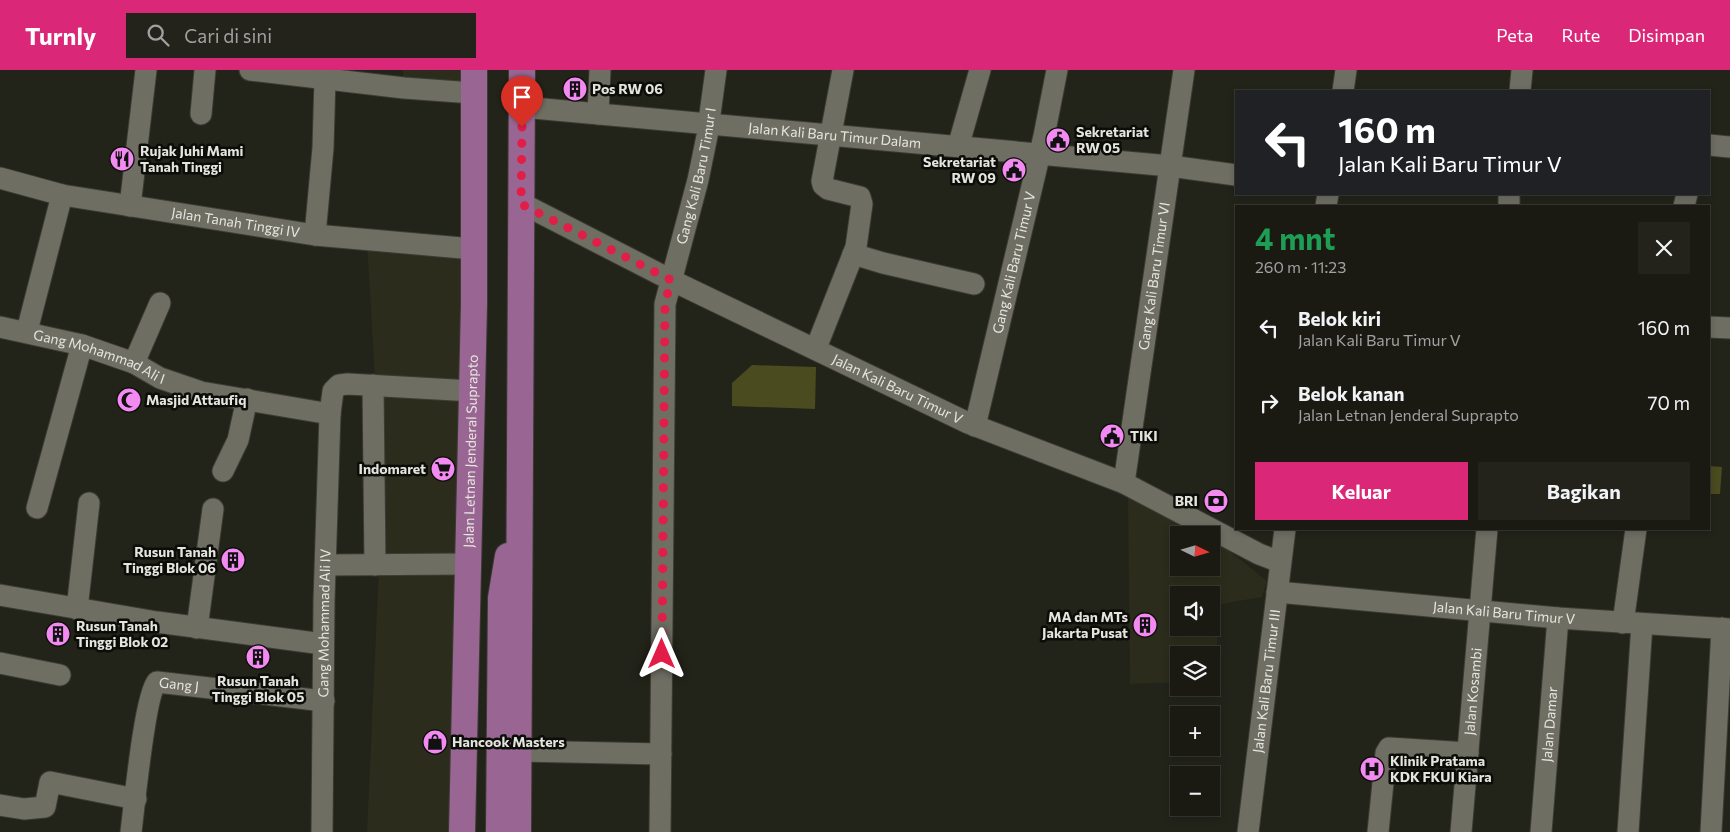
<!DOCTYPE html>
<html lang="id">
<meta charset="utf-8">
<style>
:root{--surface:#1a1a13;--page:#23231c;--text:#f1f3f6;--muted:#9fa1a0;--line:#383833;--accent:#db2777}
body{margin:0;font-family:Commissioner,sans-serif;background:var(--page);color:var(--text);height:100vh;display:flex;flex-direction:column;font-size:19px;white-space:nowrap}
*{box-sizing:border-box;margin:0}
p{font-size:16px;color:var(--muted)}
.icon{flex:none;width:28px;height:28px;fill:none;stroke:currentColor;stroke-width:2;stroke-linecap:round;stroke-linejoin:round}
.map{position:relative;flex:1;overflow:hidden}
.side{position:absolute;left:1235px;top:135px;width:475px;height:325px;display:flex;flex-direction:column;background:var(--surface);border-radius:0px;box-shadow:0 2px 8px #0003,0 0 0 1px var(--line)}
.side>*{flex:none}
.top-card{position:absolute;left:1235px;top:20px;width:475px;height:105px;border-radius:0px;box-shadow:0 2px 8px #0003,0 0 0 1px var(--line);background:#202124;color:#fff;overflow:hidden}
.needle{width:32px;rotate:95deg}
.tools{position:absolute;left:1170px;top:456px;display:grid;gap:10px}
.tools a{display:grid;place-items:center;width:50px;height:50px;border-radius:0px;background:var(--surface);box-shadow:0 2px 8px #0003,0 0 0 1px var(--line);font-size:25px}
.pin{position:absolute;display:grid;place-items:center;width:42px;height:42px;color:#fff;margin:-51px -21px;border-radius:50% 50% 50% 0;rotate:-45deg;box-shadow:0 0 5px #0007}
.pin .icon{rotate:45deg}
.me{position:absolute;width:55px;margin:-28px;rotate:0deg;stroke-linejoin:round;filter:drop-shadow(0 0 4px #0008)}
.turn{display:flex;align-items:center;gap:18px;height:105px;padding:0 20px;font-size:22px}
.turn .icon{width:65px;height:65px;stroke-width:2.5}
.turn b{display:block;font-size:35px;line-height:42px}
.round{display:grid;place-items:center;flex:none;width:52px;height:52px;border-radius:0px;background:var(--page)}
.summary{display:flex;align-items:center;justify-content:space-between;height:85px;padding:0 20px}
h1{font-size:30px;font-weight:700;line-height:38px;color:#1e9e55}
.cta{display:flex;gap:10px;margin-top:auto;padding:10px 20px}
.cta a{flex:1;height:58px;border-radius:0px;background:var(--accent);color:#fff;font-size:20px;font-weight:700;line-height:58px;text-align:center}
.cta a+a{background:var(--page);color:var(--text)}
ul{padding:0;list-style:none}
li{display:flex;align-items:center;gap:15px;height:75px;padding:0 20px}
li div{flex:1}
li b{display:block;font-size:19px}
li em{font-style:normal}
header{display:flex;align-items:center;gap:30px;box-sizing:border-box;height:70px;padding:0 25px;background:var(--accent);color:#fff}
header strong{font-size:24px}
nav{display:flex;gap:28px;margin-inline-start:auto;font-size:18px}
.search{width:350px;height:45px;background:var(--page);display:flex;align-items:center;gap:12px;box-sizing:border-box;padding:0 18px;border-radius:0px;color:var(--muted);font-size:19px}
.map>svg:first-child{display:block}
.built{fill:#2c2c1c;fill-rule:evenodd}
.green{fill:#4a4b1f}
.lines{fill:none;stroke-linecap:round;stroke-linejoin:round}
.minor-casing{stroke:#3c3c35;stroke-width:23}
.major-casing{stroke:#3c3c35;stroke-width:28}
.minor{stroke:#6e6e63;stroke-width:21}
.major{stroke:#996693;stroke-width:26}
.route{stroke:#e11d48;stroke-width:9;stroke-dasharray:0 16.2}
.labels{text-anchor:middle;stroke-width:5;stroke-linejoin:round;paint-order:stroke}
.poi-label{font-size:14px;font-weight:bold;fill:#e5e5df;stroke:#0c0c08;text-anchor:start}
.street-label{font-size:14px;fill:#e5e5df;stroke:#0c0c08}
</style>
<header>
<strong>Turnly</strong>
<div class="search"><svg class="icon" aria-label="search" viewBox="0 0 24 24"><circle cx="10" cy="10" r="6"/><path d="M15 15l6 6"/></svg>Cari di sini</div>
<nav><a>Peta</a><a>Rute</a><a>Disimpan</a></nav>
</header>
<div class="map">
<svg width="1730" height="762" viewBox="0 0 1730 762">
<rect width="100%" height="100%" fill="#222319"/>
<path class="built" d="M403 0H473V23L404 18Z
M367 172 473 179 463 762H367L382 429Z
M1128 426 1209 465H1179V498H1211V466L1267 511 1262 527 1221 534 1213 611H1211V585H1179V612L1130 614ZM1179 525H1211V558H1179Z"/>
<path class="green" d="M752 295 816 297 815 339 732 336V313Z
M1709 396 1722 397 1720 424H1709Z"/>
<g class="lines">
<defs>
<g id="minor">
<path d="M250 0 404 18 473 23"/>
<path d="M1343 21 1346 0"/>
<path d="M1520 21 1522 0"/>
<path id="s1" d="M522 37 1170 96 1236 105"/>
<path d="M201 44 205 0"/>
<path d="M598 44 600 0"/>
<path d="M1709 75 1730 77"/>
<path d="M958 77 980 0"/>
<path id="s2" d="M0 108 62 125 315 165 473 179"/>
<path id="s3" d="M521 133 671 210 968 353 1124 413 1259 484 1280 492"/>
<path d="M130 136 146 0"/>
<path d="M1326 136 1328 124"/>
<path d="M1509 136V124"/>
<path d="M1684 136 1687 124"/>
<path d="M315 165 323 78 325 8"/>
<path d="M853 184 883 193 974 214"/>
<path id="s4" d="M0 257 82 275 134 293 160 308 201 322 330 344"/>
<path d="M1709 257 1730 258"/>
<path d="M27 261 62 125"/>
<path d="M816 278 856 177 862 134 860 127 828 119 823 115 822 111 843 0"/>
<path d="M134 293 160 233"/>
<path d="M373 315 375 495"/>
<path id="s5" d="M975 356 1044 66 1057 0"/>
<path d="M223 401 238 370 247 329"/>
<path id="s6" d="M1124 413 1184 0"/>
<path d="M37 438 82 275"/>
<path d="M326 495 468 494"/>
<path id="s7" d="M1277 522 1558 548 1730 559"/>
<path d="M0 525 157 552 323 574"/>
<path d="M77 539 89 433"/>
<path d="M1623 553 1636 459"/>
<path d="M197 558 213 439"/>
<path d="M0 593 60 605"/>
<path d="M519 681 661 684"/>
<path d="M0 735 24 739 45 737 50 712 136 729"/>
<path id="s8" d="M131 762C134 738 145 624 157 612L324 631"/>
<path id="s9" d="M322 762 324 531 330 344 333 321 339 315 348 314 472 321"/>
<path id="s10" d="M660 762 665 234 698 110 707 66 716 0"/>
<path id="s11" d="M1248 762 1285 459"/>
<path d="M1378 762 1386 683 1389 678 1468 683"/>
<path id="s12" d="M1461 762 1487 459"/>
<path id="s13" d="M1541 762 1558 548"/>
<path d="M1628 762 1642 554"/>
<path d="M1711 762 1722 558"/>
</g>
<g id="major">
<path id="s14" d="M462 762 474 234V0"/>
<path d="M499 762 501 528 508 486"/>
<path d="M518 762 522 0"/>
</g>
</defs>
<use href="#minor" class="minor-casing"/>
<use href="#major" class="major-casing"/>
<use href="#minor" class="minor"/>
<use href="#major" class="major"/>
</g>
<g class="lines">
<path class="route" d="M522 57 521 134 671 210 665 234 662 584"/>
</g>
<defs>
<symbol id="building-disc" viewBox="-11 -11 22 22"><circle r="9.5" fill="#f38af1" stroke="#0c0c08"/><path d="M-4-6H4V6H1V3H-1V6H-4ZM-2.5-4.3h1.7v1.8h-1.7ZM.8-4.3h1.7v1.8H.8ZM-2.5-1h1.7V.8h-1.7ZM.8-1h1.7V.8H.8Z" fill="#111"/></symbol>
<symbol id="civic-disc" viewBox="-11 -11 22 22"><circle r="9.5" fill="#f38af1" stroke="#0c0c08"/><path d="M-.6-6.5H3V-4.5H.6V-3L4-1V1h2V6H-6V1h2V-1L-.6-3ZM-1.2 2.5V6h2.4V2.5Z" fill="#111"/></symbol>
<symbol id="restaurant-disc" viewBox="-11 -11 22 22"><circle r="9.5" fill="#f38af1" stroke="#0c0c08"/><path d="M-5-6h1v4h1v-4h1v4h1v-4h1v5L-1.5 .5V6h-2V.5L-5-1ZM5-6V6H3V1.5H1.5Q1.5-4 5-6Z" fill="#111"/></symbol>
<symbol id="mosque-disc" viewBox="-11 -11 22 22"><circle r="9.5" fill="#f38af1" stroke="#0c0c08"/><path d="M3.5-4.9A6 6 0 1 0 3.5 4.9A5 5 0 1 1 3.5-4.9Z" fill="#111"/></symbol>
<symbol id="supermarket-disc" viewBox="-11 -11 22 22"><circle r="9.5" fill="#f38af1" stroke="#0c0c08"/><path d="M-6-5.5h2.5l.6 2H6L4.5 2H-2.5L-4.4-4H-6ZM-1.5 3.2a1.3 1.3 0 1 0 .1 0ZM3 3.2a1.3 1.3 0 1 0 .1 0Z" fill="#111"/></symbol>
<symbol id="bank-disc" viewBox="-11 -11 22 22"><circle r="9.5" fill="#f38af1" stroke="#0c0c08"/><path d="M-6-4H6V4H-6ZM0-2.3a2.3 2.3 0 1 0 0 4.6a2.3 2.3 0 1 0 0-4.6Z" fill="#111"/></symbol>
<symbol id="shop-disc" viewBox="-11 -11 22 22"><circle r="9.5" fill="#f38af1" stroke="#0c0c08"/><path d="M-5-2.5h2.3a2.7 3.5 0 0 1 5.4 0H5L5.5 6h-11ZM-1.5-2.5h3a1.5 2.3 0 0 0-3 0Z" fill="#111"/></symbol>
<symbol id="hospital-disc" viewBox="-11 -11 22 22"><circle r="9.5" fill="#f38af1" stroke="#0c0c08"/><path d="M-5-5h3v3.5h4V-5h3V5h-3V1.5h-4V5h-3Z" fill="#111"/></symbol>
</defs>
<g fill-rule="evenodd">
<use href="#building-disc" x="561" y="5" width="28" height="28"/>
<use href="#civic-disc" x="1044" y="56" width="28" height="28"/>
<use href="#restaurant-disc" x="108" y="75" width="28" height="28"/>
<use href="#civic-disc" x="1000" y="86" width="28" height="28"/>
<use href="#mosque-disc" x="115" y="316" width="28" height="28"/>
<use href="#civic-disc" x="1098" y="352" width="28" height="28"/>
<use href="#supermarket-disc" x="429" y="385" width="28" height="28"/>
<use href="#bank-disc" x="1202" y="417" width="28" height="28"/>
<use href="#building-disc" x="219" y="476" width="28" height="28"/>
<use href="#building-disc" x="1131" y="541" width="28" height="28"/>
<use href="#building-disc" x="44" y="550" width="28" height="28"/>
<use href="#building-disc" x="244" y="573" width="28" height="28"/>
<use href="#shop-disc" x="421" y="658" width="28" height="28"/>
<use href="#hospital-disc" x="1358" y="685" width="28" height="28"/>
</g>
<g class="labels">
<g class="poi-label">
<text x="592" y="24">Pos RW 06</text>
<text x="1076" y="67">Sekretariat<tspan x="1076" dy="16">RW 05</tspan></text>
<text x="140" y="86">Rujak Juhi Mami<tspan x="140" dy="16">Tanah Tinggi</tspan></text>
<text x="996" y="97" text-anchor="end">Sekretariat<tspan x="996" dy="16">RW 09</tspan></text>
<text x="146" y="335">Masjid Attaufiq</text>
<text x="1130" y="371">TIKI</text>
<text x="426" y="404" text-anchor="end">Indomaret</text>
<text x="1198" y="436" text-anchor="end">BRI</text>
<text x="216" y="487" text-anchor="end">Rusun Tanah<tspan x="216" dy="16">Tinggi Blok 06</tspan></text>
<text x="1128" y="552" text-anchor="end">MA dan MTs<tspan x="1128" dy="16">Jakarta Pusat</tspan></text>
<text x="76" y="561">Rusun Tanah<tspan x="76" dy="16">Tinggi Blok 02</tspan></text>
<text x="258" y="616" text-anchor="middle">Rusun Tanah<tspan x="258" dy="16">Tinggi Blok 05</tspan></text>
<text x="452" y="677">Hancook Masters</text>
<text x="1390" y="696">Klinik Pratama<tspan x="1390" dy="16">KDK FKUI Kiara</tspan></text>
</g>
<g class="street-label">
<text dy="5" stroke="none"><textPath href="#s1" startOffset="314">Jalan Kali Baru Timur Dalam</textPath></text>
<text dy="5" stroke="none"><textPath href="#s10" startOffset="660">Gang Kali Baru Timur I</textPath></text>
<text dy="5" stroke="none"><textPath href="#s2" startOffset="240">Jalan Tanah Tinggi IV</textPath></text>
<text dy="5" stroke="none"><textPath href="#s5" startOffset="168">Gang Kali Baru Timur V</textPath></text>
<text dy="5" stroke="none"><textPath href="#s6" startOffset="209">Gang Kali Baru Timur VI</textPath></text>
<text dy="5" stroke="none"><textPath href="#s4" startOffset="104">Gang Mohammad Ali I</textPath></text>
<text dy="5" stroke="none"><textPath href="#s3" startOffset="420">Jalan Kali Baru Timur V</textPath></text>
<text dy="5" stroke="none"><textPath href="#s14" startOffset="381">Jalan Letnan Jenderal Suprapto</textPath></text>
<text dy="5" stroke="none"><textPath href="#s7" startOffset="228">Jalan Kali Baru Timur V</textPath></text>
<text dy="5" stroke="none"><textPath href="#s9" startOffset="209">Gang Mohammad Ali IV</textPath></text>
<text dy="5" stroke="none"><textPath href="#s11" startOffset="152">Jalan Kali Baru Timur III</textPath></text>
<text dy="5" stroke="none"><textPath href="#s8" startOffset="175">Gang J</textPath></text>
<text dy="5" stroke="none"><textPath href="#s12" startOffset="141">Jalan Kosambi</textPath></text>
<text dy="5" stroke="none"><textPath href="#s13" startOffset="108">Jalan Damar</textPath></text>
</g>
</g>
</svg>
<div class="tools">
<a><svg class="needle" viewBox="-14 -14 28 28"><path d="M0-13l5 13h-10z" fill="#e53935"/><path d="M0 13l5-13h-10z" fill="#9fa1a0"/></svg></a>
<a><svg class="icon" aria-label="sound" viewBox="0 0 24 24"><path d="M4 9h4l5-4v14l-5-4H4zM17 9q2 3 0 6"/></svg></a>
<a><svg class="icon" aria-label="layers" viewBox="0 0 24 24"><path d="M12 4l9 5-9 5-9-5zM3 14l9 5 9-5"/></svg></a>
<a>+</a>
<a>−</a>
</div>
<div class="pin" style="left:522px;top:57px;background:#d93025"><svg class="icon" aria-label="arrive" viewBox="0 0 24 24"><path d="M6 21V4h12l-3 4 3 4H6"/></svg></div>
<svg class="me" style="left:662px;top:584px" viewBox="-20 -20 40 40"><path d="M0-17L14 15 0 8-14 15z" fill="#e11d48" stroke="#fff" stroke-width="4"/></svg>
<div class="top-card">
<div class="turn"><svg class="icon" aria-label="left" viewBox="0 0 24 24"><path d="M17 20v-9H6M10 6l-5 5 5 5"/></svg><div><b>160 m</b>Jalan Kali Baru Timur V</div></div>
</div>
<section class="side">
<div class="summary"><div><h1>4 mnt</h1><p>260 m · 11:23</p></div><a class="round"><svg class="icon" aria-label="close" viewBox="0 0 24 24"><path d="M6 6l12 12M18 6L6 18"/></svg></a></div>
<ul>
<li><svg class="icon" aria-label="left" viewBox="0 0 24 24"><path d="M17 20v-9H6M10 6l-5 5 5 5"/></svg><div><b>Belok kiri</b><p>Jalan Kali Baru Timur V</p></div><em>160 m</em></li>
<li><svg class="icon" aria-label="right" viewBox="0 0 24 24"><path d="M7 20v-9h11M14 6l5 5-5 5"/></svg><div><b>Belok kanan</b><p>Jalan Letnan Jenderal Suprapto</p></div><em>70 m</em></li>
</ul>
<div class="cta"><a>Keluar</a><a>Bagikan</a></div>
</section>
</div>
